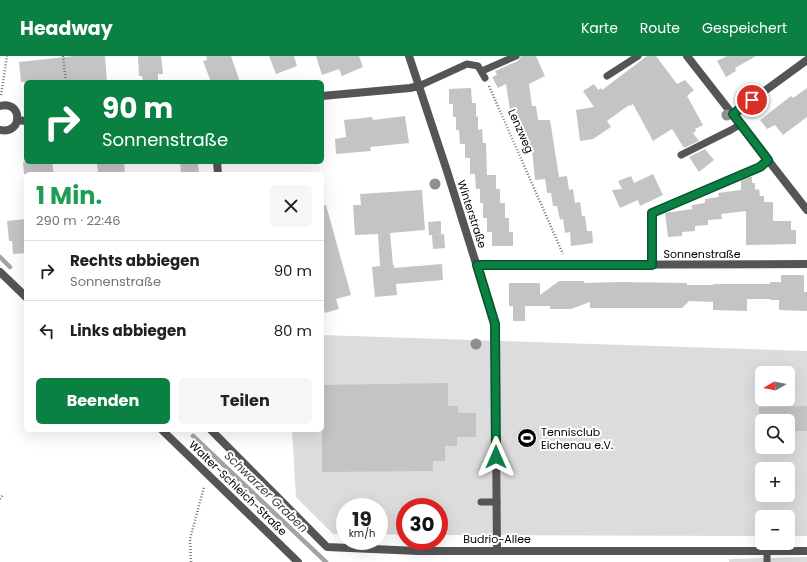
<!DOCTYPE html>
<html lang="de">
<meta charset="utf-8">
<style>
:root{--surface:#fff;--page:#f6f6f6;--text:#202124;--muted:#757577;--line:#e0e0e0;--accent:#0b8043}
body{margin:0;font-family:Poppins,sans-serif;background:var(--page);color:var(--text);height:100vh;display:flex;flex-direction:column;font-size:15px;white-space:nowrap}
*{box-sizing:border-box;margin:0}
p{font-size:13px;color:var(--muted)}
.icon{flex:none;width:22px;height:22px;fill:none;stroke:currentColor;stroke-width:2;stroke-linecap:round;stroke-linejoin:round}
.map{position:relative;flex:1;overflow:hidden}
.details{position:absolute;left:24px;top:116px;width:300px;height:260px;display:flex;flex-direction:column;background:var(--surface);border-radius:6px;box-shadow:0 4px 16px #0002}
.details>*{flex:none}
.top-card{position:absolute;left:24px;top:24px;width:300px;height:84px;border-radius:6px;box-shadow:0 4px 16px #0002;background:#0b8043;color:#fff;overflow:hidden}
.needle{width:26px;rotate:260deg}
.tools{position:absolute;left:755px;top:310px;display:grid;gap:8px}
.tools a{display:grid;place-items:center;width:40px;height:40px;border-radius:6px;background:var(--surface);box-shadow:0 4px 16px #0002;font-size:20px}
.speed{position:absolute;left:336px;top:442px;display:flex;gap:8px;font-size:20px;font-weight:700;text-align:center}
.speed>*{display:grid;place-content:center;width:52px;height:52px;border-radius:50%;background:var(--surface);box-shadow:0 4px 16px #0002;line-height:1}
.speed small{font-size:10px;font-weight:400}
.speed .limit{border:6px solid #d22;background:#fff;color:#111}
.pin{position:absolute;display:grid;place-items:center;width:34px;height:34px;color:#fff;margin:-17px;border:2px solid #fff;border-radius:50%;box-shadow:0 1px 4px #0007}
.me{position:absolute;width:44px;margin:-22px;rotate:0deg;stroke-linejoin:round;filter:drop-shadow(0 0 3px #0008)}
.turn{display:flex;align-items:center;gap:14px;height:84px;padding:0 12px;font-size:18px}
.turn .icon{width:52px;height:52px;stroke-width:2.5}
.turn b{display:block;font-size:28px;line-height:34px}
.round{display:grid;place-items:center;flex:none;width:42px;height:42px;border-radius:6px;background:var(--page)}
.head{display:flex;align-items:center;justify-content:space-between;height:68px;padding:0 12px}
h1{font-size:24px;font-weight:700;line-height:30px;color:#1e9e55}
.action{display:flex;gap:8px;margin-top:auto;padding:8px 12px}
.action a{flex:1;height:46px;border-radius:6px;background:var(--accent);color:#fff;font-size:16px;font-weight:700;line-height:46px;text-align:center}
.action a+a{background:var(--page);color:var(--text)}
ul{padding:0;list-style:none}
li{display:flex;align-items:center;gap:12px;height:60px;padding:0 12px;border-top:1px solid var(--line)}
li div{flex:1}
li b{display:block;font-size:15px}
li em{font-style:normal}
header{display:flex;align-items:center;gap:24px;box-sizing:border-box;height:56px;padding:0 20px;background:var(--accent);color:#fff}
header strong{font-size:19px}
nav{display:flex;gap:22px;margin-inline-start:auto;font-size:14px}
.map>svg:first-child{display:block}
.green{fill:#dcdcdc;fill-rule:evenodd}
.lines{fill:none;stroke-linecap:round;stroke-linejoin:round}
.stream{stroke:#a3a3a3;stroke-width:4.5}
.building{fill:#c4c4c4}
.path{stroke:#777;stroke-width:2.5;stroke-dasharray:1 2;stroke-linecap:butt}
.lane{stroke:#555;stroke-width:7}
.street{stroke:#555;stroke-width:8}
.tree{fill:#8f8f8f}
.route-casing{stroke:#07532c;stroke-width:10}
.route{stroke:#0b8043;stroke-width:7}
.labels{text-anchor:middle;stroke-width:4;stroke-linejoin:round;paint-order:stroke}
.street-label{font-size:11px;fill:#000;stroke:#fff}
.poi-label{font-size:11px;fill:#000;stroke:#fff;text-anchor:start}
.water-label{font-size:12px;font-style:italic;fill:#444;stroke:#fff}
</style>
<header>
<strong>Headway</strong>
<nav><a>Karte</a><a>Route</a><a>Gespeichert</a></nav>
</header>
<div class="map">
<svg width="807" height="506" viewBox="0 0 807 506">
<rect width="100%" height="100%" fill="#fff"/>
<path class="green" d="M322 279 807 295V480H788V461H762V480L439 479V451H405V479L379 478V451H345V478H333L296 441 292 374H322ZM762 317H788V343H762ZM762 365H788V391H762ZM762 413H788V439H762Z
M807 501V506H729V503Z"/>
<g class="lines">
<path class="stream" d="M0 201 10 211
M193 380 326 506"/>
</g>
<path class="building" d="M74 0H105L107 26H21L19 6Z
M138 0H161L163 18H158V26H143L142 20H139Z
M206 0H231L240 26H211L203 5 207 4Z
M269 0H294L297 10 276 18Z
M316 0H359L363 11 342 20 339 13 322 19Z
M521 0H536L545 20 529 28 532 50H536L538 64H550L559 121 567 120 569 134 573 133 575 147 580 146 582 160H585L587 175H592L593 187 571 190 570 176 565 177 563 163 560 164 557 150H553L551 137H547L545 123 535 124 532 93H528L526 80H523L520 66 516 67 514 53 510 54 506 28 498 32 492 21 497 19 495 15 518 5Z
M647 0H656L677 28 685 24 694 34 687 40 703 69 695 73 696 75 693 77 699 85 684 92 672 73 653 85 633 48 630 50 629 49 607 65 611 71 593 83 580 85 576 54 594 51 583 35 594 28 598 34 601 32 602 34Z
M727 0H756L735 12 736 15 726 21 717 5Z
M471 32 472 47H476V61L478 60V74L482 73 483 87H486L487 119H496V133H500V147H505V162H509V176H513V190H492V176H487V162H483V147H480V133H476L475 118H470V102H465V88H460L459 74H456V61H453V48H449V33Z
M807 32V61L783 79 775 69 767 73 760 64 791 40 793 42Z
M405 60 409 87 370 91 371 95 336 98 335 83 346 81 344 64 372 61 373 64Z
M705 93 714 104 699 116 689 101Z
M23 106H52L54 118H24Z
M97 106H124L125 118H98Z
M180 106H198L199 118H181Z
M653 118 663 139 640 150 638 144 620 152 612 134 622 133 618 125 631 120 634 127Z
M749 121H752V127H755V134L759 133 760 140H764V146H773V165H791V174H796V188L746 189V155L721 158 722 163 708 164V169L695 170V175L682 176V180L668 181 665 157 692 153V149L705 147V143L719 141 718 137 741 134V125Z
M422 134 425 174 390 177 393 209H394V212L442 208 443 224 396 228 397 239 375 241 372 211 380 210 378 178 355 179 353 149H361L360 138Z
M322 149H326L351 239 336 243 339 253 325 257 322 245Z
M26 163V197L13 198 12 185H9L7 165Z
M441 165V178L433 179 444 178 445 192 433 193 432 179H429L428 166Z
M781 219H804V236H807V255L779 254V244H770V243H747V255L713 254V246L689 245 682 252H590V246L571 253H550V250H525V265H513V250H509V227H540V239L559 225H584V227L619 226 687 227V229H713V228H770V226H781Z
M448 327V350H458V357H476V381H457V390H445V405H433V415L322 416V329Z
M807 350V375H788V365H759V351Z"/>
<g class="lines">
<path class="path" d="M63 0 66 26
M489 30 563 198
M1 39 7 0
M0 443 3 439
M191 506 190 483 204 431"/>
<path class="lane" d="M482 15 516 0
M607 20 638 0
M419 30 467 8 478 10 485 22
M681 99 731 74 741 68
M652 209V157L760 111 768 105
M481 446H497
M767 495V506"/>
<path class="street" d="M409 0 447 115 495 268 497 494
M687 0 807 154
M322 40 410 32 419 30
M0 50C23 44 23 79 0 74
M733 58 807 4
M17 64 26 65
M217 106 218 118
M477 209 807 208
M0 216 26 241
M162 374 298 506
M211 374 327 491 418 495H807"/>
</g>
<g class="tree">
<circle cx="727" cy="59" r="5.5"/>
<circle cx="435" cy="128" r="5.5"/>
<circle cx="476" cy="288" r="5.5"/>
</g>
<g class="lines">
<defs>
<path id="route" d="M496 401 495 268 477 209H652V157L760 111 768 104 733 58 752 44"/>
</defs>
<use href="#route" class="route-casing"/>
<use href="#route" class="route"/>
</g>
<defs>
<symbol id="stadium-disc" viewBox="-11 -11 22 22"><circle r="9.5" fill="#000" stroke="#fff"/><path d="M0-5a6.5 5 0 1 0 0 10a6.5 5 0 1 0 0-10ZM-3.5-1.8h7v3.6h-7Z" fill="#fff"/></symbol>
</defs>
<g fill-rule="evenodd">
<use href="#stadium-disc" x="516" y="371" width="22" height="22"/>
</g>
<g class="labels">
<g class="street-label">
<text transform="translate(521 75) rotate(66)" y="4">Lenzweg</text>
<text transform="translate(472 158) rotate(72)" y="4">Winterstraße</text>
<text x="702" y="202">Sonnenstraße</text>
<text transform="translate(238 432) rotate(44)" y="4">Walter-Schleich-Straße</text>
<text x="497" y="487">Budrio-Allee</text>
</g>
<g class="poi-label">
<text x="541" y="380">Tennisclub<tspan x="541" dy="13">Eichenau e.V.</tspan></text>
</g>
<g class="water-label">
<text transform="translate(266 436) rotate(44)" y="4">Schwarzer Graben</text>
</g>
</g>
</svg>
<div class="tools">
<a><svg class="needle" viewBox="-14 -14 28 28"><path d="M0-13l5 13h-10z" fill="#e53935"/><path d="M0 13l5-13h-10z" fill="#757577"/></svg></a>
<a><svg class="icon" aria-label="search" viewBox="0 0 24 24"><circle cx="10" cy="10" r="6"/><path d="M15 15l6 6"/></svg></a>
<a>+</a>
<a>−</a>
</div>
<div class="speed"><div>19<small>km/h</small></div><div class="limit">30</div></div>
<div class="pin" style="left:752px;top:44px;background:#d93025"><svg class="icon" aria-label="arrive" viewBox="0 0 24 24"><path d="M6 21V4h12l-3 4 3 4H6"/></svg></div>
<svg class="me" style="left:496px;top:401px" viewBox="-20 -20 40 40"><path d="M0-17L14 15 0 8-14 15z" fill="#0b8043" stroke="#fff" stroke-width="4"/></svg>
<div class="top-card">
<div class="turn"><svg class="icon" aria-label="right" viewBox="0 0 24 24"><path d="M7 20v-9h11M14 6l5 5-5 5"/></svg><div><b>90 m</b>Sonnenstraße</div></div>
</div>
<section class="details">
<div class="head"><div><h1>1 Min.</h1><p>290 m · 22:46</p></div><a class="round"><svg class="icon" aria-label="close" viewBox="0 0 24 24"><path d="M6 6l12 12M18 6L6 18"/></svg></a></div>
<ul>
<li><svg class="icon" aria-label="right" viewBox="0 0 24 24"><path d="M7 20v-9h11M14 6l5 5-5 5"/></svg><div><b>Rechts abbiegen</b><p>Sonnenstraße</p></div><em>90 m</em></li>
<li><svg class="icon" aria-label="left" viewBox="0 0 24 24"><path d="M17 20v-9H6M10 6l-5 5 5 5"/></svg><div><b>Links abbiegen</b></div><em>80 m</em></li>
</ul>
<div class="action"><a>Beenden</a><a>Teilen</a></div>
</section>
</div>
